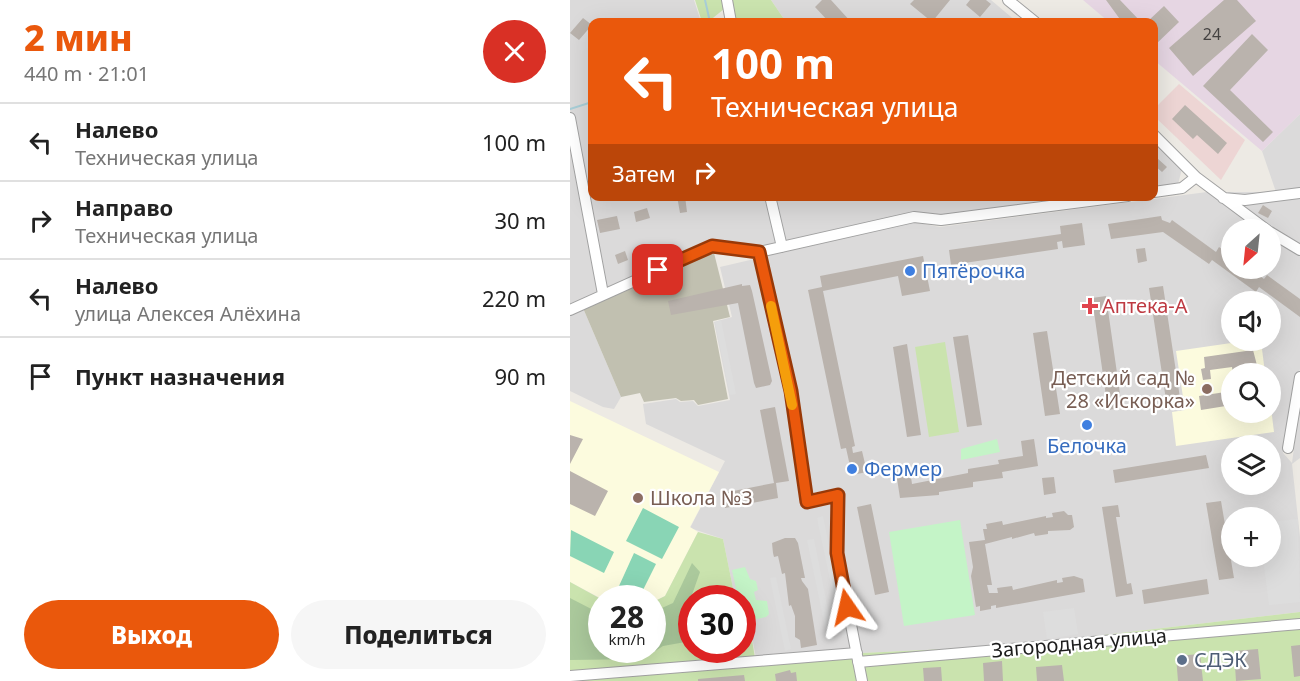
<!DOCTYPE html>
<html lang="ru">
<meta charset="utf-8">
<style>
:root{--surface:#fff;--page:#f6f6f6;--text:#222;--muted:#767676;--line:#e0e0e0;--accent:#ea580c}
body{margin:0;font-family:"Noto Sans",sans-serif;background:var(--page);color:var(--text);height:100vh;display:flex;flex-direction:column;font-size:22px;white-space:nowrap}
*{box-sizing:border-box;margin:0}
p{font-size:20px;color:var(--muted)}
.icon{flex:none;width:33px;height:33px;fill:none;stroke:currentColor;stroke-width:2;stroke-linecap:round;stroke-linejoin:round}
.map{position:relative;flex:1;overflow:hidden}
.drawer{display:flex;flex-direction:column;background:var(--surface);width:570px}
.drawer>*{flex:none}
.top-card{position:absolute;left:18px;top:18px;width:570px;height:183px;border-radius:12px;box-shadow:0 6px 24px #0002;background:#ea580c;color:#fff;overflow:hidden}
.needle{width:39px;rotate:207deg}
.controls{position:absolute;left:651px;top:219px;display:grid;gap:12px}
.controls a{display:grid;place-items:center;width:60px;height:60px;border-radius:50%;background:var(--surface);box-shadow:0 6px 24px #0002;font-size:30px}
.speed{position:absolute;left:18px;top:585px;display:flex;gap:12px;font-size:30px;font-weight:700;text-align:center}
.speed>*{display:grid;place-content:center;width:78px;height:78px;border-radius:50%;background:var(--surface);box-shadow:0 6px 24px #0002;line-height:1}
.speed small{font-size:15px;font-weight:400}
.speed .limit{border:9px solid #d22;background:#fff;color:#111}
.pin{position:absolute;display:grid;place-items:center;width:51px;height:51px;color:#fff;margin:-26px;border-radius:12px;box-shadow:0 3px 9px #0006}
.me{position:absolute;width:66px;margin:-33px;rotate:349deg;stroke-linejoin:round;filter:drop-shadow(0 0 4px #0008)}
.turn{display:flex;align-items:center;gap:21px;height:126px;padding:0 24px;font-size:27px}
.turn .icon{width:78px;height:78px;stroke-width:2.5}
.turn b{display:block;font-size:42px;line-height:51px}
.then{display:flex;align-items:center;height:57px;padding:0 24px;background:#0003;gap:12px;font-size:22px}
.round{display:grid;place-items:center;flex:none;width:63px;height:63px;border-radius:32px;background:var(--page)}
.summary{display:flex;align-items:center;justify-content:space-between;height:102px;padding:0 24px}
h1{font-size:36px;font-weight:800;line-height:45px;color:var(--accent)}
.action{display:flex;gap:12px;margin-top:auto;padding:12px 24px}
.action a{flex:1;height:69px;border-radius:36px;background:var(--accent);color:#fff;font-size:24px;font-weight:800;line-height:69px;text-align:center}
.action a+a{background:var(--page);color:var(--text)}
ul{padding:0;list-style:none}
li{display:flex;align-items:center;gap:18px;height:78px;padding:0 24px;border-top:2px solid var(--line)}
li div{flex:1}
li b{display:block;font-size:22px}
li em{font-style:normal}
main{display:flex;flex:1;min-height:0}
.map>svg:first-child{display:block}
.residential{fill:#dbdada;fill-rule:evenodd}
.commercial{fill:#edd5d4}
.industrial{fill:#e6d6e3}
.education{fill:#fcfbde}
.construction{fill:#c1c0b0}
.grass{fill:#cae3ae}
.forest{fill:#abc99c}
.park{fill:#c4f4c7}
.pitch{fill:#89d5b5}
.parking{fill:#ddd}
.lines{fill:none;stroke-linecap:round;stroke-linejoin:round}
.stream{stroke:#a8ced7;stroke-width:2}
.building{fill:#bab3ad}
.minor-casing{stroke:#a1a1a1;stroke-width:12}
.minor{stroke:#fff;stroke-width:10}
.route-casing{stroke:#983908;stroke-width:15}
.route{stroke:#ea580c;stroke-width:10}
.slow{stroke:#f59e0b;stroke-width:10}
.shop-dot{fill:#3f7fe0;stroke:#fff;stroke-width:2}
.health-dot{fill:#e0444e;stroke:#fff;stroke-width:2}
.education-dot{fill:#8d6e63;stroke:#fff;stroke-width:2}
.service-dot{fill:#5c6f8a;stroke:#fff;stroke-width:2}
.labels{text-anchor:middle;stroke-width:4.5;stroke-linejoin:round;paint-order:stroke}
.number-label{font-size:16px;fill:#444241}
.shop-label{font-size:20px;fill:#366cbe;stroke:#fff;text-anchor:start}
.health-label{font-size:20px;fill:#be3a42;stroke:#fff;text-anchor:start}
.education-label{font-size:20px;fill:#785e54;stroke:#fff;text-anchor:end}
.street-label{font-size:20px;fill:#1d1d1d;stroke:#fff}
.service-label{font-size:20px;fill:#4e5e75;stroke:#fff;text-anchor:start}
</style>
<main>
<section class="drawer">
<div class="summary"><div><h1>2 мин</h1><p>440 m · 21:01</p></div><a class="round" style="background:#d93025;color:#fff"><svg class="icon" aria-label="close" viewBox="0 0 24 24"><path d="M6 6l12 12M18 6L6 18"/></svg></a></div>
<ul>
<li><svg class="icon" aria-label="left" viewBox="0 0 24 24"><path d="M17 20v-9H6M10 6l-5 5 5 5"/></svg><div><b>Налево</b><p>Техническая улица</p></div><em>100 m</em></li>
<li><svg class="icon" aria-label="right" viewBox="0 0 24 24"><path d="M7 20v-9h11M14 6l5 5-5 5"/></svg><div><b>Направо</b><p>Техническая улица</p></div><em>30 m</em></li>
<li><svg class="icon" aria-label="left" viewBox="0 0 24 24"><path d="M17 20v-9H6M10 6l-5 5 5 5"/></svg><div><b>Налево</b><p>улица Алексея Алёхина</p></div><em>220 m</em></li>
<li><svg class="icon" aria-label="arrive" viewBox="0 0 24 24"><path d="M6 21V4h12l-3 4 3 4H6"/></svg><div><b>Пункт назначения</b></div><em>90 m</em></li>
</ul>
<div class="action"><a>Выход</a><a>Поделиться</a></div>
</section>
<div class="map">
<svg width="730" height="681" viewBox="0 0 730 681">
<rect width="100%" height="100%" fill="#edeae4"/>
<path class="residential" d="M0 0H124L131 22H22V196L195 197 207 245 191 248 144 242 35 289 0 110Z
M201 0H421L447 22H216Z
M730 114V369L719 410 713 453 722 463 730 404V458L722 464 730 537V612L440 646 186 658 176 605 173 604 172 598H165L153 539 120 528 155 461 76 424 73 404 106 399 110 402 123 401 128 406 160 400 144 322 162 317 150 267 343 222 370 227 637 192H706L692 151ZM662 230H700V268H662ZM662 302H700V340H662ZM662 374H700V412H662ZM662 446H700V484H662ZM662 518H700V556H662Z
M0 125 31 291 0 306Z
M584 144 612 169 608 184 584 187Z
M205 197H517L216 241Z
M13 308 51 397 44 409 33 407 0 391V314Z"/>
<path class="commercial" d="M609 84 675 140 651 180 584 116V109Z"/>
<path class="industrial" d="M513 0H730V114L692 151 584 60V22H539Z"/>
<path class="education" d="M675 341H691L695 373 662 374V412H700L701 408 704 432 606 446 602 412 615 410 606 351Z
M0 401 149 472 120 527 128 532 95 596 83 602 82 598 32 599 0 582Z"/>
<path class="construction" d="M144 253 160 317 143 321 158 399 128 405 124 400 111 401 106 398 74 402 70 393 51 397 13 308 124 258Z"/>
<path class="grass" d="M125 0H152L154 9 138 22H132Z
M162 0H201L216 22H166Z
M375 342 389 432 359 437 345 347Z
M128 532 153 539 165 598H122V650H172L173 604H176L185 658 440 646 730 612V681H0V582L31 599 32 650H82L83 602 95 596Z"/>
<path class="forest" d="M122 563 130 572 117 609 121 641 93 646 73 659 0 660V598L31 614 32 650H82L83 612 103 603Z"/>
<path class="park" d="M427 439 430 452 391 460V449Z
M390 520 405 615 334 626 319 532Z
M175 567 180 579 186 581 188 590 184 592 186 600 197 601 199 614 196 617 182 620 178 601 173 602 172 598H168L162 570Z"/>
<path class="pitch" d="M73 508 109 527 92 559 56 541Z
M1 530 44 552 34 573 0 556Z
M64 553 86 564 69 598 44 597Z"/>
<path class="parking" d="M151 320 166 394 160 395 145 322Z
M253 516 277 636 272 637 247 518Z
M728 519 730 602 699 605 693 557 700 556 701 522Z
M244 539 264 640 258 641 237 540Z
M206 577 221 649 215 651 200 578Z
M504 608 508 634 477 639 473 612Z"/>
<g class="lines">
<path class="stream" d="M135 0 140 22
M0 109 22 102"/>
</g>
<path class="building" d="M252 0H261L281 22H259L245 7Z
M344 0H380L362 22 340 4Z
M400 0H416L421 4 410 17 396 5Z
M536 0H550L571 22H552Z
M654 0H667L686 21 623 76 599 48Z
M594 6 609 22 584 46V22H577Z
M13 18 22 25 9 40 0 33Z
M682 34 698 50 660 90 703 132 693 142 633 86Z
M615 105 657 143 648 154 627 135 623 139 602 119Z
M587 158 597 167 592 172 584 165Z
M107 196H115L117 212 110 213Z
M693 205 702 211 698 218 688 213Z
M77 208 80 218 66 222 64 212Z
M47 216 50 229 30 233 27 220Z
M591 216 592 220 600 223 602 220 646 252 649 247 662 256V268H679L694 279 697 275 730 299V317L689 287 686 292 642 260 639 264 593 232 541 239 538 224Z
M512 223 515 245 493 248 492 241 487 242 488 249 381 265 379 250 491 234 490 226Z
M575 248 577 261 568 263 566 249Z
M55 251 58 260 48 264 45 255Z
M353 256 360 291 332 296 328 276 253 291 285 446 282 447 283 453 292 451 297 472 282 475 276 448 271 449 238 290 252 287 250 276Z
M172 284V286L180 285 182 291 202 381 200 385 186 388 184 383 168 303 101 315 98 301Z
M593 286 610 398 596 400 579 288Z
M536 296 552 408 538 410 522 298Z
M477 331 490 414 475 416 463 333Z
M398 335 412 425 397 427 383 337Z
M337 344 351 435 337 437 323 347Z
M683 350 689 373 681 374 680 364 670 366 671 374H663L662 367 640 370 641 379 633 380 631 369 635 368 634 357Z
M662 391V405L631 410 629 396Z
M205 407 219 481 206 483 208 498 155 508 153 493 204 483 190 410Z
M0 435 13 439 0 464Z
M464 439 468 466 432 472 433 478 403 482V487L369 492V495L330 498 326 472 340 470 342 484 398 473V469L429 464 428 460 453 456 451 441Z
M636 455 639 468 545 483 543 470Z
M0 471 38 491 25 516 0 504Z
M484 477 486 493 474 495 472 478Z
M651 501 664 578 649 580 636 503Z
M301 504 319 592 305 595 287 507Z
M548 505 550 517H546L557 584 561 583 563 594 546 597 532 507Z
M494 511 498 515H502L504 527 500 530 478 531V534L465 536 464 533 442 539V537L415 544 422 585H417L419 593H428L427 588 442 586 443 590 487 580V583L493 582 492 578 504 576 513 579 515 592 426 608V605L421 606V609L410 611V606L406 607 401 576 403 567 399 542 415 540 413 529H417L416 524 432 521 433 525 476 516V518L483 517 482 513Z
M215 538H225L228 543 235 578H231L232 581 238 589 247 645 231 648 230 640 225 637V616L221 605 219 606 215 573 212 574 208 556 204 557 203 553 202 543Z
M637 579 639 594 574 604 572 590Z
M730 645V676L724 677 721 646Z
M688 649 691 679 666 681 664 651Z
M630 654 633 681H608L606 656Z
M432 661 433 681H414L413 663Z
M492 665 494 681H467L466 667Z
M371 667 372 681H354L353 668Z
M220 670 221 673 226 672 227 681H206L205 674Z
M174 675 175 681H128V679Z"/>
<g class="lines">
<defs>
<path id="minor" d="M157 0 161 22
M438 0 465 22
M0 118 33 294
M584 135 626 177 697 230
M584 192 612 188 626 177
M200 196 212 247
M653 198 675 200 730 193
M700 232 730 250
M189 252 221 391 237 502 268 495 267 553 292 681
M0 310 142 246 189 252 344 217 371 220 558 196
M718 448 730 377
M288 662 730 624
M0 676 287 653"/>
</defs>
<use href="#minor" class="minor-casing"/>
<use href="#minor" class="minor"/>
</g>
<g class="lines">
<defs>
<path id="route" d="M88 270 142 246 189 252 221 391 237 502 268 495 267 553 277 607"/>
</defs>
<use href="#route" class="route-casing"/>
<use href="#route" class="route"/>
<path class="slow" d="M201 306 222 405"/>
</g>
<g class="shop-dot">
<circle cx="340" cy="271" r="6"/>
<circle cx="517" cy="425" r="6"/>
<circle cx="282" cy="469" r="6"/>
</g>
<path class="health-dot" d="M517 297h6v6h6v6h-6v6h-6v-6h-6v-6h6z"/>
<g class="education-dot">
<circle cx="637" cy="389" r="6"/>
<circle cx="68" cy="498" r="6"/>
</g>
<circle class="service-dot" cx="612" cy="660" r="6"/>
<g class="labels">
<g class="number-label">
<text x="642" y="40">24</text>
</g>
<g class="shop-label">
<text x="352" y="278">Пятёрочка</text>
<text x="517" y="453" text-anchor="middle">Белочка</text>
<text x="294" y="476">Фермер</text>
</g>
<g class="health-label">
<text x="532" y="313">Аптека-А</text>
</g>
<g class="education-label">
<text x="625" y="385">Детский сад №<tspan x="625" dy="23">28 «Искорка»</tspan></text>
<text x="80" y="505" text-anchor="start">Школа №3</text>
</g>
<g class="street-label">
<text transform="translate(509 643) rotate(-5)" y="7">Загородная улица</text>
</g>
<g class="service-label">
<text x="624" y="667">СДЭК</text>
</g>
</g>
</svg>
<div class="controls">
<a><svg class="needle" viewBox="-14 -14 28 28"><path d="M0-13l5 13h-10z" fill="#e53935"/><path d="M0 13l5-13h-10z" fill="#767676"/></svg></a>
<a><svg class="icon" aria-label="sound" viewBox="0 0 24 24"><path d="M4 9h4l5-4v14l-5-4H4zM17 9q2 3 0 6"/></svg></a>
<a><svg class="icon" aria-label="search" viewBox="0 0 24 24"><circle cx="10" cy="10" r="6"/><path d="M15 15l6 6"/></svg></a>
<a><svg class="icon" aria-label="layers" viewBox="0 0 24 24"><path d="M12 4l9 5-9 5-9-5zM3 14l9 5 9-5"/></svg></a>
<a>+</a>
</div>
<div class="speed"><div>28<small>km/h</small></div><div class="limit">30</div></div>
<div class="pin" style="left:88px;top:270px;background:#d93025"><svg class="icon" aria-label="arrive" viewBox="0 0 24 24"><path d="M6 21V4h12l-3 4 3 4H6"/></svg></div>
<svg class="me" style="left:277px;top:607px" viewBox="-20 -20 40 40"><path d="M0-17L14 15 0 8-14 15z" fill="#ea580c" stroke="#fff" stroke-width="4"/></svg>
<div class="top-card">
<div class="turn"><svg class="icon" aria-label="left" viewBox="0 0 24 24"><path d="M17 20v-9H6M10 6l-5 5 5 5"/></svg><div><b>100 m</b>Техническая улица</div></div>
<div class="then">Затем<svg class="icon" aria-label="right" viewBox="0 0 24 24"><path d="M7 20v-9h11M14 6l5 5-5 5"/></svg></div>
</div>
</div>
</main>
